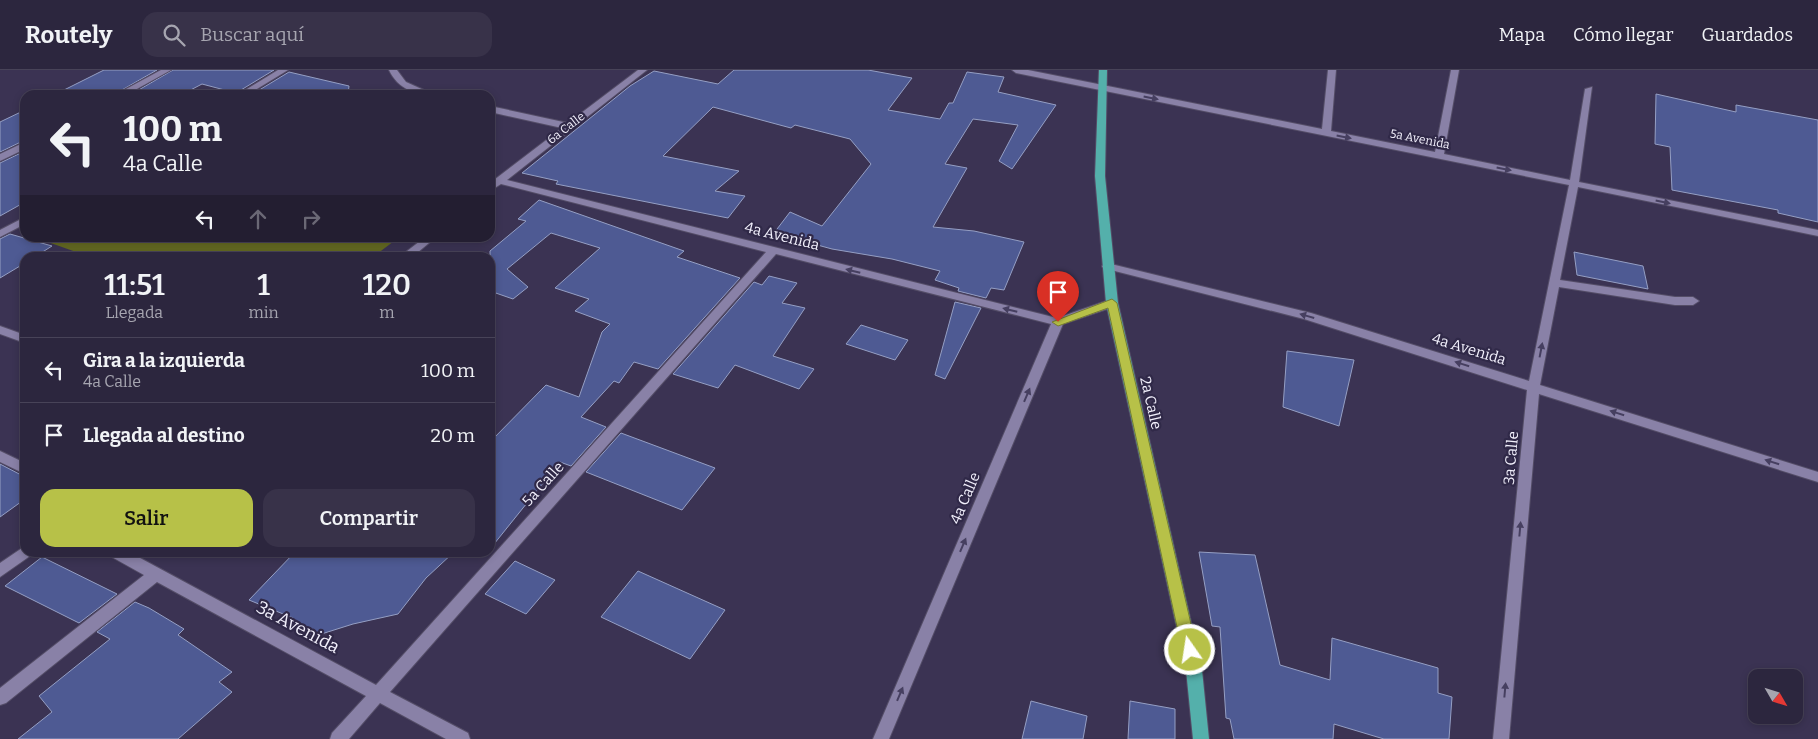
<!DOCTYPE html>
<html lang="es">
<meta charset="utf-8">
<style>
:root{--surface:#2c263e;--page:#383249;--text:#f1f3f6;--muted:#a6a5b0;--line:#484358;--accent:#b7c148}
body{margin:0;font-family:Bitter,serif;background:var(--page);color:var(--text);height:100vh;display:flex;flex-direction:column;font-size:19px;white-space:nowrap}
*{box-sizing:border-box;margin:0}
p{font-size:16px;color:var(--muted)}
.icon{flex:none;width:28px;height:28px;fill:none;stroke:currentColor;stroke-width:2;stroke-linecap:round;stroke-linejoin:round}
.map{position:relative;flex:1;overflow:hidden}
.sheet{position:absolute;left:20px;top:182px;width:475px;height:305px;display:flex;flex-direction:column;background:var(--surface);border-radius:15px;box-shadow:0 2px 8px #0003,0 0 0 1px var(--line)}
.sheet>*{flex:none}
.top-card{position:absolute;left:20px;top:20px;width:475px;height:152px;border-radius:15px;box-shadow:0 2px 8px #0003,0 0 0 1px var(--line);background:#2c263e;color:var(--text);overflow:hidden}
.needle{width:32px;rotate:129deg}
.tools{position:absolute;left:1748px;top:599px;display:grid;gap:10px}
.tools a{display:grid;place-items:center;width:55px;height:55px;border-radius:10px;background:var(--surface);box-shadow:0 2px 8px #0003,0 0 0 1px var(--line);font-size:25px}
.pin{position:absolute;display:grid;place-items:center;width:42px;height:42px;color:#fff;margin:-51px -21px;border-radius:50% 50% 50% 0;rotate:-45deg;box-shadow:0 0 5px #0007}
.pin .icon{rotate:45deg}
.me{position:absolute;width:55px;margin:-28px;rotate:347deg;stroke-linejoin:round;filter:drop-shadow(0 0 4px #0008)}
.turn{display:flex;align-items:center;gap:18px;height:105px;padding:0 20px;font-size:22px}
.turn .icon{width:65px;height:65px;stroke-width:2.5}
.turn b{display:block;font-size:35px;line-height:42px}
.lanes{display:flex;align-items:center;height:48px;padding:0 20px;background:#0003;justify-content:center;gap:25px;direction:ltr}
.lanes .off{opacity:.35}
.eta{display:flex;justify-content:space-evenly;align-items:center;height:85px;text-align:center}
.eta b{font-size:30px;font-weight:600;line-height:35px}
.primary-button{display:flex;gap:10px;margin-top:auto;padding:10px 20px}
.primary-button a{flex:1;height:58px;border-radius:15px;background:var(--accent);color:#111;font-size:20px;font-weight:600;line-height:58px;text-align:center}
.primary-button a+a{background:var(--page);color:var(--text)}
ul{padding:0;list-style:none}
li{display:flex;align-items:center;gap:15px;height:65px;padding:0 20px;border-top:1px solid var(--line)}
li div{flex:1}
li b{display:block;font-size:19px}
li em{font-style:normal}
header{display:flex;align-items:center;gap:30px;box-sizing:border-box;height:70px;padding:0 25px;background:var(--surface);border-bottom:1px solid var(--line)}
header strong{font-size:24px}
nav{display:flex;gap:28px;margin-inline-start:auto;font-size:18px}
.search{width:350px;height:45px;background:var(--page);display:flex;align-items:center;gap:12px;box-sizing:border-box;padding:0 18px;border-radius:15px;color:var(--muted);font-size:19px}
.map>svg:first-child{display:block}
.forest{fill:#636922}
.building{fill:#4e5a93;stroke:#959fc4}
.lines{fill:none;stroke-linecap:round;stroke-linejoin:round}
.minor-casing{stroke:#544d67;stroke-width:2}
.major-casing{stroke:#544d67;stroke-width:2}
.minor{fill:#8981a7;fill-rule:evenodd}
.major{fill:#54b0ab;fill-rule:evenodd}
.oneway{fill:#463f60}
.route{fill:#b7c148;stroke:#777d2f}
.labels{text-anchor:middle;stroke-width:4.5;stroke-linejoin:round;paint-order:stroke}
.far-street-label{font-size:12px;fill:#f2f0fc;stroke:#302948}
.street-label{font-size:15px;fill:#f2f0fc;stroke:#302948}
.near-street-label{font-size:18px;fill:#f2f0fc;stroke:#302948}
</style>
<header>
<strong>Routely</strong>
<div class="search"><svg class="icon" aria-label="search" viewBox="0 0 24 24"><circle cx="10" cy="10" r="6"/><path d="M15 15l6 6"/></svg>Buscar aquí</div>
<nav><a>Mapa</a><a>Cómo llegar</a><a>Guardados</a></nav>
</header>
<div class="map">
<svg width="1818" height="669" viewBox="0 0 1818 669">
<rect width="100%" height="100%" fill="#3b3353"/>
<path class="forest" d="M51 168H398L373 187 93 188 45 171Z"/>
<path class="building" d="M104 0H157L113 25H54Z
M173 0H274L236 23 202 14 181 25H130Z
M734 0H868L912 8 888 40 940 49 949 33H953L967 2 1004 7 998 22 1056 35 1012 99 999 91 1018 55 973 49 945 94 967 98 933 157 974 161 1024 172 1004 220 991 218 986 228 958 221 959 218 935 210 940 201 892 189 832 179 774 163 790 142 822 156 871 94 850 69 795 55 791 58 713 37 663 86 739 101 715 121 745 126 728 148 556 114 558 111 522 103 630 16 654 1 718 14Z
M289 2 349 16 348 25H251Z
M1656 24 1736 42V35L1818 50V152L1778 143V140L1672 120 1670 77 1655 74Z
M25 40V70L0 82V52Z
M25 81V132L0 146V93Z
M539 130 684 181 677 187 740 208 658 299 634 292 619 313 614 311 581 347 606 357 571 396 560 392 490 479V372L546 315 579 327 602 262 610 254 575 241 589 229 555 218 600 178 551 163 507 199 528 217 513 229 490 221V181L526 151 518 149Z
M10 164 52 176 33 188H25V193L0 208V169Z
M1574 182 1643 196 1648 219 1577 205Z
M769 206 797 213 782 233 805 238 773 286 814 299 799 319 735 295 718 318 673 304 754 212 762 215Z
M955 232 981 238 945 309 935 305Z
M861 255 908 270 895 290 846 274Z
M1287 281 1354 290 1339 356 1283 337Z
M621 363 715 398 682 440 586 402Z
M0 394 25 407V429L0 447Z
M295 482H454L426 508 398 544 353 554 315 566 287 555 293 548 249 530Z
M1199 482 1255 485 1280 595 1330 610 1332 568 1438 598V623L1452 627 1449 669H1384L1334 654 1333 669H1234L1230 649 1226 648 1220 557 1212 556Z
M42 487 117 524 79 553 5 516Z
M515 491 555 510 526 544 485 524Z
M638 501 725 540 690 589 601 547Z
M135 532 149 538 184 559 178 565 232 602 219 612 232 622 178 669H18L52 642 39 626 110 569 97 562Z
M1031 631 1087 646 1083 669H1022Z
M1130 631 1175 639V669H1128Z"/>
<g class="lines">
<defs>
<path id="minor" d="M161 0H171L126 25H115Z
M278 0H288L247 25H237Z
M389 0H397L406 12 435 25C415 25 398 19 389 0Z
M638 0H647L507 110 1057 248 1112 229 1118 233 1116 236 1063 254 889 669H873L1051 254 776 184 390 622 468 663 470 669H446L380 633 349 669H330L332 663 366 626 157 512 6 633 0 635V618L144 505 110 486 108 482H129L376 615 766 182 501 114 490 121V113L562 58 490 42V36L568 53Z
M1012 0H1028L1322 59 1328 0H1336L1331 61 1435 82 1451 0H1459L1444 84 1570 110 1585 19 1592 17 1579 112 1818 160V166L1578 117 1560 210 1675 227H1693L1699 231 1693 235H1675L1559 217 1540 315 1818 402V412L1539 324 1509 669H1493L1527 320 1304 249 1103 198 1102 196 1107 193 1311 243 1529 311 1569 115 1016 3Z
M25 72V79L0 91V84Z
M25 147V154L0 167V160Z
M424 168H435L411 188H398Z
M71 183 80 188H67V184Z
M0 256 25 265V273L0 264Z
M0 381 25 393V404L0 392Z
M25 476V482H32L30 486 0 507V493Z"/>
<path id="major" d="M1099 0H1107L1105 106 1118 233 1202 600 1209 669H1193L1186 600 1106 233 1095 106Z"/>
</defs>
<use href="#minor" class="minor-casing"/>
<use href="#major" class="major-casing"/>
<use href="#minor" class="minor"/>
<use href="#major" class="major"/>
</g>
<defs><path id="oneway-solid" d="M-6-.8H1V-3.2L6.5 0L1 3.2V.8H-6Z" transform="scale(1.25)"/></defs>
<g class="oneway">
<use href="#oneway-solid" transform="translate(1151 28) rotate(11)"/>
<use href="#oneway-solid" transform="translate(1344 67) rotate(11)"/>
<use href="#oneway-solid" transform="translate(1504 99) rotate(11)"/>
<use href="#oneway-solid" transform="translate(1663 132) rotate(12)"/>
<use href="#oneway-solid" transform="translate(853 201) rotate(-166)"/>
<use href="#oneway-solid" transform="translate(1010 240) rotate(-166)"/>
<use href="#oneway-solid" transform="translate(1307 246) rotate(-164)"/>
<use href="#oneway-solid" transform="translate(1541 280) rotate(-79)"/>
<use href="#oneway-solid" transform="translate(1462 294) rotate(-163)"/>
<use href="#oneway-solid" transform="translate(1027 325) rotate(-67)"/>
<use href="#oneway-solid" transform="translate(1617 343) rotate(-162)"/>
<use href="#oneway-solid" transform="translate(1772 392) rotate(-162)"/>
<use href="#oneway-solid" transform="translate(1520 459) rotate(-85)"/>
<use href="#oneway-solid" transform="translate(963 475) rotate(-67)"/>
<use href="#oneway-solid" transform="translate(1505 620) rotate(-85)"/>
<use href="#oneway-solid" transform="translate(900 624) rotate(-67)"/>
</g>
<path class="route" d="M1112 229 1117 233 1197 580 1194 585 1190 587 1185 585 1182 580 1108 238 1058 256 1052 252Z"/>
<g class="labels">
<g class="far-street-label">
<text transform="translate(566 58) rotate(-38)" y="4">6a Calle</text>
<text transform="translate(1420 69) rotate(11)" y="4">5a Avenida</text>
</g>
<g class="street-label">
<text transform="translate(782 166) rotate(14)" y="5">4a Avenida</text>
<text transform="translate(1469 279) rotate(17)" y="5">4a Avenida</text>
<text transform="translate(1151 333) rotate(77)" y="5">2a Calle</text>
<text transform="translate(1511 388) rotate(-85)" y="5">3a Calle</text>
<text transform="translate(543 414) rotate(-48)" y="5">5a Calle</text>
<text transform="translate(965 428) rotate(-67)" y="5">4a Calle</text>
</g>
<g class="near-street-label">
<text transform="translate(298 557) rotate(28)" y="6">3a Avenida</text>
</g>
</g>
</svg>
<div class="tools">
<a><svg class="needle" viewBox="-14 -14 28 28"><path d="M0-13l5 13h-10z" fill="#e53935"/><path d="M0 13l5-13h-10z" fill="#a6a5b0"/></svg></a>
</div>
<div class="pin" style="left:1058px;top:252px;background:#d93025"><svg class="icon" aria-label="arrive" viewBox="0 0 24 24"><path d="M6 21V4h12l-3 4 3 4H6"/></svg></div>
<svg class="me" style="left:1190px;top:580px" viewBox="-20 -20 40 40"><circle r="17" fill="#b7c148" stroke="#fff" stroke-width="3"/><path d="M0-11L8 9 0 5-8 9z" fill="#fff"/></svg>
<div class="top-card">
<div class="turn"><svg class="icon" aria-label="left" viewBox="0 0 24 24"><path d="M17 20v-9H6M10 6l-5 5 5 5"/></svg><div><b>100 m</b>4a Calle</div></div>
<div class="lanes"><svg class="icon" aria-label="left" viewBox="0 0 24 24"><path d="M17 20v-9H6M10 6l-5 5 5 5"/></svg><svg class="icon off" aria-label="ahead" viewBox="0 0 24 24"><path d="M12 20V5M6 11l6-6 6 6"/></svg><svg class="icon off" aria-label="right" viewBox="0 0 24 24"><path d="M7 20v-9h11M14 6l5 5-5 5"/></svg></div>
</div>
<section class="sheet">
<div class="eta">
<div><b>11:51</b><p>Llegada</p></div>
<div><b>1</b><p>min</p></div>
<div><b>120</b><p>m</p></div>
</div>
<ul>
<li><svg class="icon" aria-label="left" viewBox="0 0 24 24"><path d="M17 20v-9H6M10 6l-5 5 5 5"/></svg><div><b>Gira a la izquierda</b><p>4a Calle</p></div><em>100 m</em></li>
<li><svg class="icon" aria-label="arrive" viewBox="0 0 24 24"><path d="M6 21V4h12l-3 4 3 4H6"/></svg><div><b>Llegada al destino</b></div><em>20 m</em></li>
</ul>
<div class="primary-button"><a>Salir</a><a>Compartir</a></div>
</section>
</div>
